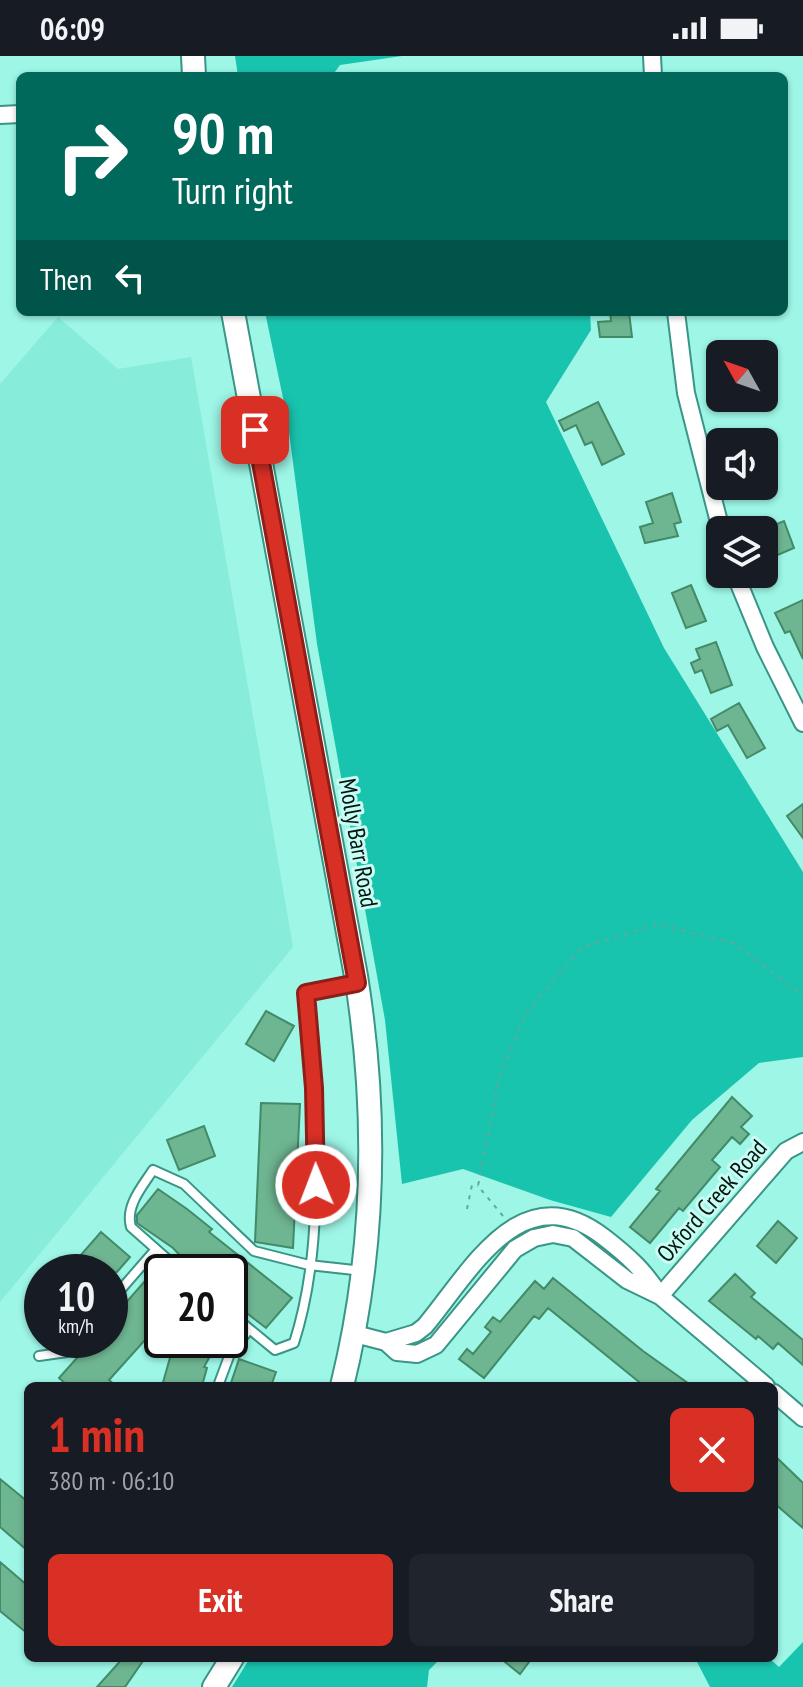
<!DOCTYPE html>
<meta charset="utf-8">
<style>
:root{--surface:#171b24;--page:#20242c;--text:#f1f3f6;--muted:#9ea1a6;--accent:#d93025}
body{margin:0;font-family:"PT Sans Narrow",sans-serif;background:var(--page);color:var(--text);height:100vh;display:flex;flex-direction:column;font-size:30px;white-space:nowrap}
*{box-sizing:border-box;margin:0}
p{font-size:26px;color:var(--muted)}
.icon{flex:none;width:44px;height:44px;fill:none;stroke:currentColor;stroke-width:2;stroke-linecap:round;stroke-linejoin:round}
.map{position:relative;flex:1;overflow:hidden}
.details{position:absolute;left:24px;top:1326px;width:754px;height:280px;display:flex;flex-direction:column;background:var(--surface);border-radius:12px;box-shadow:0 2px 6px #0004}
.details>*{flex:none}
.top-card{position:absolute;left:16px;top:16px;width:772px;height:244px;border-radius:12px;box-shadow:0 2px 6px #0004;background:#00695c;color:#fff;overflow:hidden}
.needle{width:52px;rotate:310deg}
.fabs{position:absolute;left:706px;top:284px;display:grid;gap:16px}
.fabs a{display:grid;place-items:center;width:72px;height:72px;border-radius:12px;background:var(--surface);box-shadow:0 2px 6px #0004;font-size:40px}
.speed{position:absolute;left:24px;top:1198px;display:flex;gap:16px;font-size:40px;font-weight:700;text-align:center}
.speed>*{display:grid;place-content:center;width:104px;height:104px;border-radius:50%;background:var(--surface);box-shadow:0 2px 6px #0004;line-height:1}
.speed small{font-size:20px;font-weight:400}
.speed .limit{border:4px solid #111;border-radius:12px;background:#fff;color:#111}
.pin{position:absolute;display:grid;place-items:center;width:68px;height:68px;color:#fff;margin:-34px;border-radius:16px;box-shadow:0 4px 12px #0006}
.me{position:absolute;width:88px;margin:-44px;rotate:359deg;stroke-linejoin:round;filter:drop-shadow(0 0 6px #0008)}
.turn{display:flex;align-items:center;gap:28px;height:168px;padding:0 24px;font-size:36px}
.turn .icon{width:104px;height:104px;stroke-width:2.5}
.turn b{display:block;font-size:56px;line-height:68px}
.then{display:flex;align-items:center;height:76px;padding:0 24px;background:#0003;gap:16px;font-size:30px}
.round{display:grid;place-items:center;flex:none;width:84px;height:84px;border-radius:12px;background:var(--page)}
.head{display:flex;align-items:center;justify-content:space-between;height:136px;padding:0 24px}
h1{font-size:48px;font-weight:700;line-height:60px;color:var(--accent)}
.primary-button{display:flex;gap:16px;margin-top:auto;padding:16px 24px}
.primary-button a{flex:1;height:92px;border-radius:12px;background:var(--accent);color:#fff;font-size:32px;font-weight:700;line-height:92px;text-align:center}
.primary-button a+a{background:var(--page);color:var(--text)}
.status{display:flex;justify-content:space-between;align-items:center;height:56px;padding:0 40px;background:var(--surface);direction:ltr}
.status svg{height:22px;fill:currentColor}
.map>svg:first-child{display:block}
.built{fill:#88ecda}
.forest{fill:#19c4af}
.building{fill:#6eb592;stroke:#438a68;stroke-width:2}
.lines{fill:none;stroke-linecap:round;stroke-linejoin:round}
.service-casing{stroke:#399586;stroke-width:12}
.minor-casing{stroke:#399586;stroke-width:20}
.secondary-casing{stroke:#399586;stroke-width:26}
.path{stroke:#65a79b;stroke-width:2;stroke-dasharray:4 6;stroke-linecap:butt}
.service{stroke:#fff;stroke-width:8}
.minor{stroke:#fff;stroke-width:16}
.secondary{stroke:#fff;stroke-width:22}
.route-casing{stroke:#8d1f18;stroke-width:20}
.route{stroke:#d93025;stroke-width:14}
.labels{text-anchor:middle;stroke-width:6;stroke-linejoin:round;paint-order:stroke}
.street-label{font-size:24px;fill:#001713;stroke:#c9fcf2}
</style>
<div class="status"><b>06:09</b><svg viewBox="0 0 49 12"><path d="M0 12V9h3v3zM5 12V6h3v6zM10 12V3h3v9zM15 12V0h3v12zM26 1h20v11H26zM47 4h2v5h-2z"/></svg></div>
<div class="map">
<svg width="803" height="1631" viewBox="0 0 803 1631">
<rect width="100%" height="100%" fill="#9df6e6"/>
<path class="built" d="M58 261 118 313 191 301 293 891 0 1246V328Z"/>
<path class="forest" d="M235 0H402L340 9 332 20H238Z
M265 256H590L591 274 546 346 664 592 803 816V1001L759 1007 692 1064 611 1161 550 1144 463 1113 402 1128 385 964 317 588 287 361Z
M803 1586V1631H710L695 1602H769L779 1611Z
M250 1602H441L429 1614 427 1631H232Z"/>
<path class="building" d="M610 256H629L632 281H600L598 266 611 265Z
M598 346 624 398 602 409 592 386 585 389 576 369 564 375 559 365Z
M749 374 753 386H718V383Z
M672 437 681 466 674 468 678 480 645 487 640 471 653 467 646 446Z
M784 465 794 492 773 501 762 474Z
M691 529 706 565 686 572 672 537Z
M803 544V603L790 575 785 577 775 557Z
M716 586 732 629 711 637 702 614 695 617 691 607 700 603 696 593Z
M739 647 765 692 747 702 728 669 717 675 711 663Z
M803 748V782L787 760Z
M266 955 294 970 274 1005 246 988Z
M732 1041 752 1060 741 1071 749 1078 740 1088 732 1081 712 1104 720 1111 683 1155 679 1152 650 1187 630 1171 660 1135 656 1133Z
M261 1047 300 1048 293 1192 255 1186Z
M204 1070 215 1100 179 1114 167 1084Z
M158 1133 187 1153 212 1173 209 1176 292 1242 266 1272 230 1244V1216H196L173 1192 137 1167V1159Z
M778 1165 797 1182 776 1207 757 1190Z
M101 1176 130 1201 117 1216H66Z
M151 1218 162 1227V1265L109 1324 116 1330H68L59 1322 93 1284H110V1265Z
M735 1218 755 1237 751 1241 803 1284V1309L778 1287 773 1293 758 1280 756 1283 709 1245Z
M553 1222 643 1295 692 1330H644L548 1252 539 1263 534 1260 484 1322 459 1303 467 1293 473 1298 491 1276 485 1271 493 1261 500 1266 535 1225 544 1233Z
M175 1284H219L204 1311 207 1312 202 1330H162Z
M239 1303 276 1316 271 1330H230Z
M774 1399 803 1427V1472L774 1447Z
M0 1423 28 1446V1495L0 1471Z
M0 1506 28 1530V1578L0 1555Z
M123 1602H145L125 1631H97Z
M500 1602H532L520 1618Z"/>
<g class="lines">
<defs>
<path id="service" d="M182 1216 131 1171C125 1150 142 1131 153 1114L184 1128 254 1195 309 1209 363 1215
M110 1246 156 1193
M230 1257 275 1294 294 1287C330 1174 311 1053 306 937L357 927
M39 1300 67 1296 78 1284
M218 1330 231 1295 249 1274"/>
<path id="minor" d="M652 0 653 20
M0 59 20 58
M676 256 686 337 721 474
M735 518 765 591 803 667
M660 1240 786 1095 803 1086
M355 1278 386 1286 397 1296 417 1298 436 1289 515 1193 534 1182 553 1178 573 1182 627 1224 660 1240 766 1330
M386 1286 416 1277 425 1270C473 1212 522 1117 605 1182 627 1199 646 1216 660 1240
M774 1337 803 1362"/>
<path id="secondary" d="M193 0 194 20
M233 256 356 920C378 1057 375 1196 342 1330
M214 1631 232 1602"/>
</defs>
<use href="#service" class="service-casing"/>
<use href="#minor" class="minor-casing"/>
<use href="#secondary" class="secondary-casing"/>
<path class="path" d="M467 1153 472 1129 478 1130
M503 1160 478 1130 499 1022 526 957 582 891 659 868 736 888 803 940"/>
<use href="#service" class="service"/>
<use href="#minor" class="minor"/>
<use href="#secondary" class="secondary"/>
</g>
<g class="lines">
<defs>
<path id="route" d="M255 374 357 927 306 937 314 1032 316 1129"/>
</defs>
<use href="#route" class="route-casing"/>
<use href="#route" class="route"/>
</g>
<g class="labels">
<g class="street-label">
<text transform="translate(358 787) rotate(80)" y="8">Molly Barr Road</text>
<text transform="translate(712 1145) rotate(-49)" y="8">Oxford Creek Road</text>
</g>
</g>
</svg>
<div class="fabs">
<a><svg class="needle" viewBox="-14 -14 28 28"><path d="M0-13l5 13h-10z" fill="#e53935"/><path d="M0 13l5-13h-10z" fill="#9ea1a6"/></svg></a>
<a><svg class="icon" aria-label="sound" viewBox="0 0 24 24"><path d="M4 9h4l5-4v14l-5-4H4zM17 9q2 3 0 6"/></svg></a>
<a><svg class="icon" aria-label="layers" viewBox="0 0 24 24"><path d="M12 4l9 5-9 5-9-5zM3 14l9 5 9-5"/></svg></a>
</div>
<div class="speed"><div>10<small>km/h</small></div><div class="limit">20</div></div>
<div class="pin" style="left:255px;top:374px;background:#d93025"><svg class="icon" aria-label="arrive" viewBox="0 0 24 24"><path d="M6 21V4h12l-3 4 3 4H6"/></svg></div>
<svg class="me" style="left:316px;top:1129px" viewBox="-20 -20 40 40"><circle r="17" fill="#d93025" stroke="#fff" stroke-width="3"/><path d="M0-11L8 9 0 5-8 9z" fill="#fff"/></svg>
<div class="top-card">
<div class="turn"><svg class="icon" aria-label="right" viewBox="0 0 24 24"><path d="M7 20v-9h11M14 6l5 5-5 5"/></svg><div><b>90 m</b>Turn right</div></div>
<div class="then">Then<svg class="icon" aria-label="left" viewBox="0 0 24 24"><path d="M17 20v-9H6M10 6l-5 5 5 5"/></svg></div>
</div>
<section class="details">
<div class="head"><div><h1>1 min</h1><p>380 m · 06:10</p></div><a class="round" style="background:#d93025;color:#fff"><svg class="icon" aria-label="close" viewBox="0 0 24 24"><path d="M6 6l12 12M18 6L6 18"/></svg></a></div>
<div class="primary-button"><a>Exit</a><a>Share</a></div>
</section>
</div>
